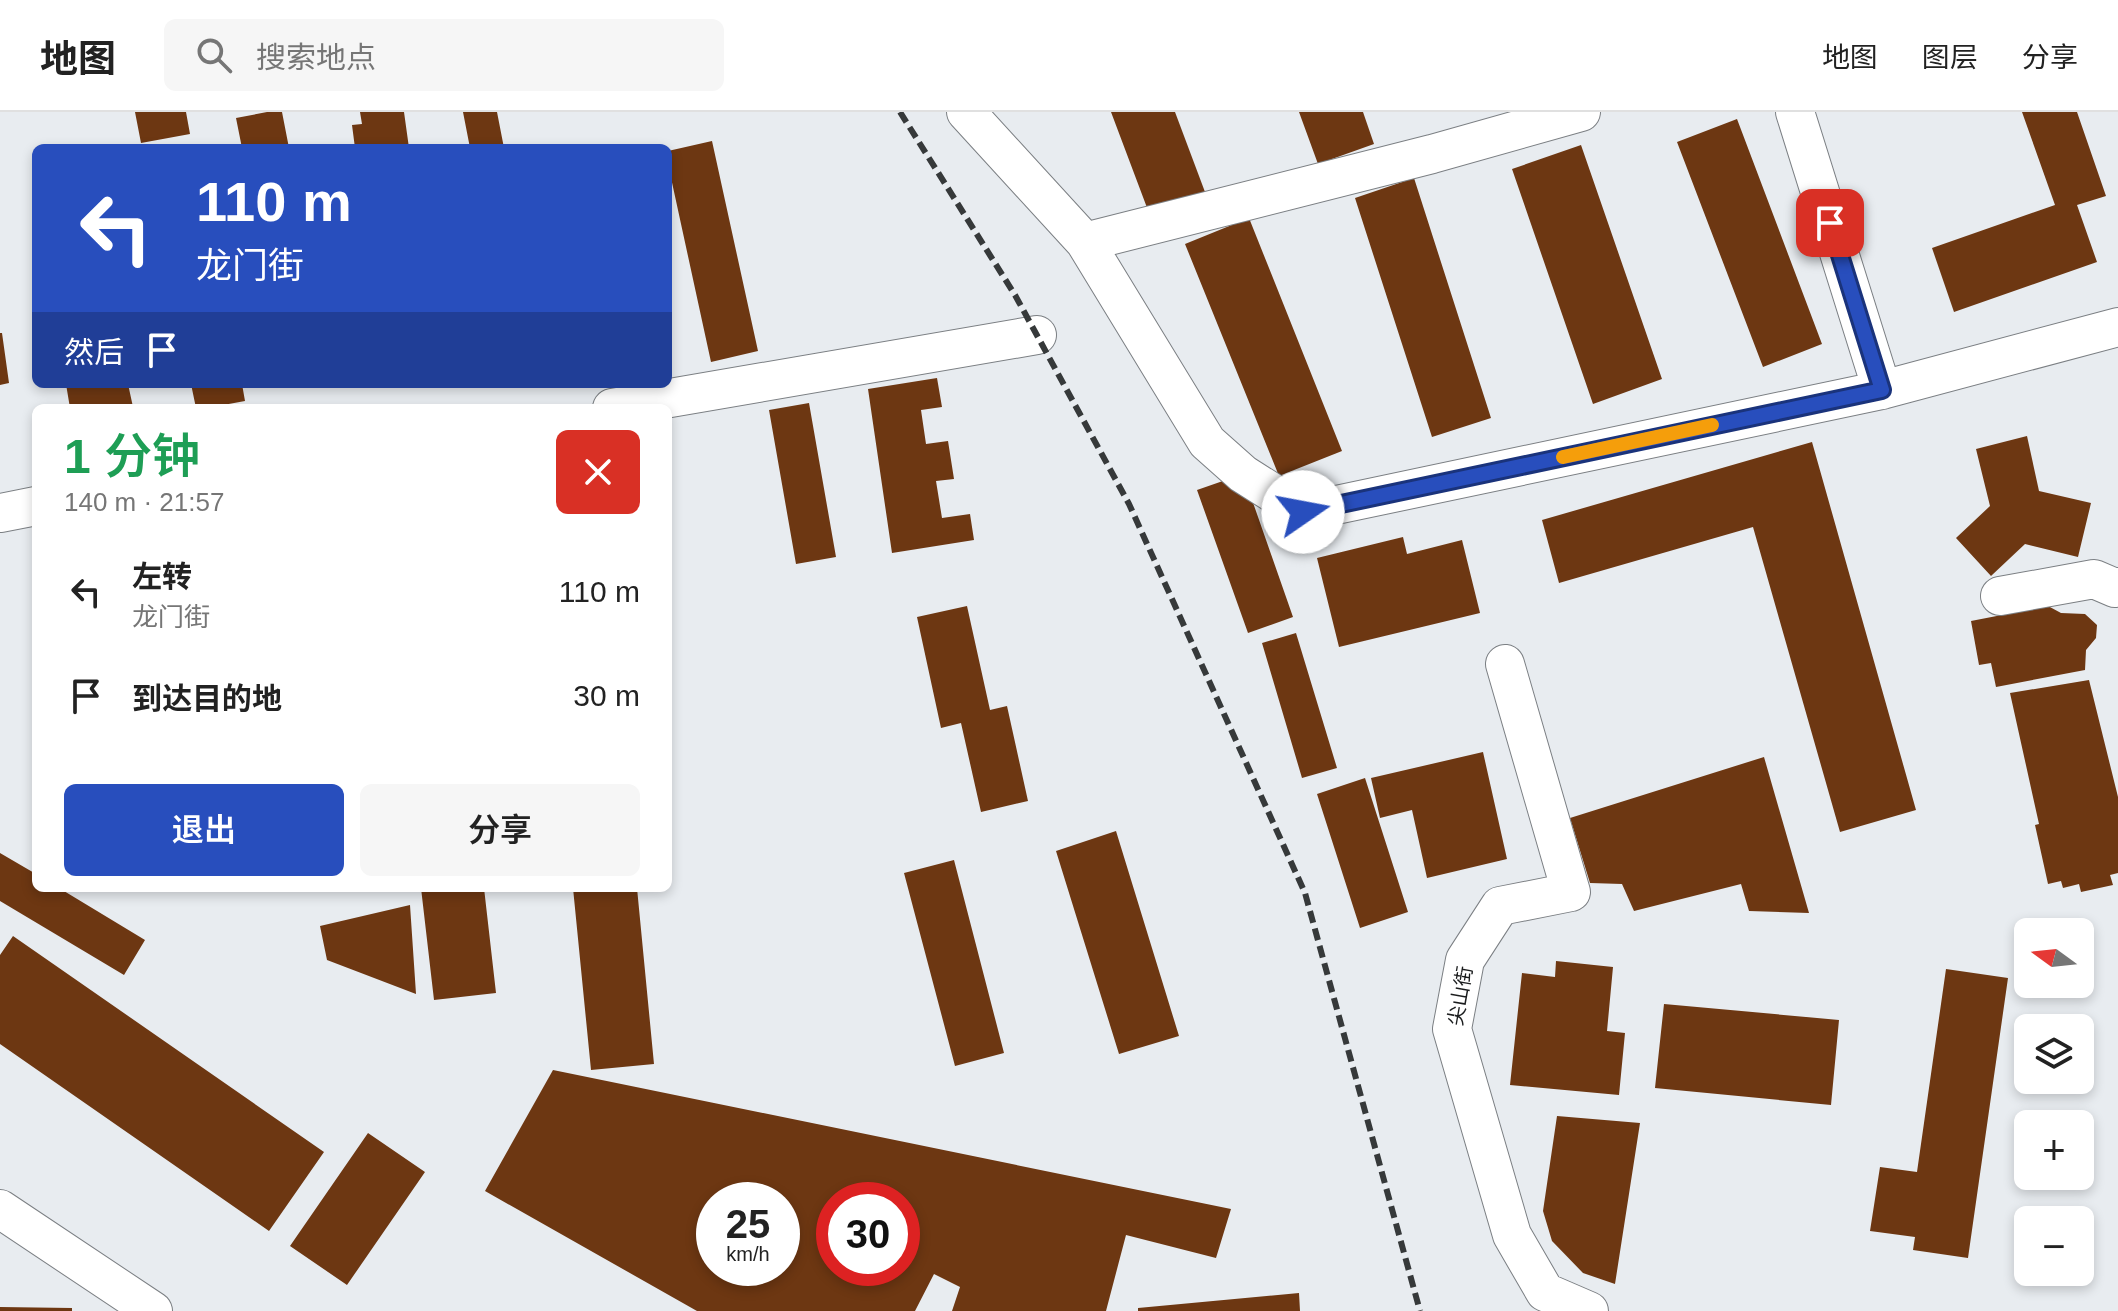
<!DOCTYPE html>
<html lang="zh">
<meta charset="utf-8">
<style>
:root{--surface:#fff;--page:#f6f6f6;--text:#222;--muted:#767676;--line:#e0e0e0;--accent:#284ebd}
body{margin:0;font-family:Arial,"Noto Sans SC",sans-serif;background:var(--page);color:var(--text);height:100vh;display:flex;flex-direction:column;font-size:30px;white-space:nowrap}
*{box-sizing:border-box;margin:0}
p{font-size:26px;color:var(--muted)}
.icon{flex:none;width:44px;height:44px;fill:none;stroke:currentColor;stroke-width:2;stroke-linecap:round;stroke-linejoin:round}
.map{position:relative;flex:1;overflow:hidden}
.drawer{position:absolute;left:32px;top:292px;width:640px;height:488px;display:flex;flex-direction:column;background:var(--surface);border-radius:12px;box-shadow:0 4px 12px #0003}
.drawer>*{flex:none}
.banner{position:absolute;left:32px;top:32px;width:640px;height:244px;border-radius:12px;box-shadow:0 4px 12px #0003;background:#284ebd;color:#fff;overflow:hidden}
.needle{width:52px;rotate:285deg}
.fabs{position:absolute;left:2014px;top:806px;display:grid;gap:16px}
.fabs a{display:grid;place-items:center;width:80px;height:80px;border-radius:12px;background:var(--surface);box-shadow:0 4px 12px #0003;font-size:40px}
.speed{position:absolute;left:696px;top:1070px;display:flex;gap:16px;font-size:40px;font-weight:700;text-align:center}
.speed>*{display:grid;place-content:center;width:104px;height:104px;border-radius:50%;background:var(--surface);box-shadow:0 4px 12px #0003;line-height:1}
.speed small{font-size:20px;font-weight:400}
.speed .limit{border:12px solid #d22;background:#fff;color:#111}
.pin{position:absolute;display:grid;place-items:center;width:68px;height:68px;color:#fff;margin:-34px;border-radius:16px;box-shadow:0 4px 12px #0006}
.me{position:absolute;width:88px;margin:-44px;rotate:78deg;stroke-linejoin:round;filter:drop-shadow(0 0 6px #0008)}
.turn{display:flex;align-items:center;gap:28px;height:168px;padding:0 32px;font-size:36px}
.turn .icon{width:104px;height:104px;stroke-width:2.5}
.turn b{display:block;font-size:56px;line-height:68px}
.then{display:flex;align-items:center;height:76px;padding:0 32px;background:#0003;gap:16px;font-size:30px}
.round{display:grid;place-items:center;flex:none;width:84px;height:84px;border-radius:12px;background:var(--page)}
.head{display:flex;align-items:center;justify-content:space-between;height:136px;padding:0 32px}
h1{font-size:48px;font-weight:600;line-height:60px;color:#1e9e55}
.primary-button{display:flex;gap:16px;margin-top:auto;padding:16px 32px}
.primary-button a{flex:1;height:92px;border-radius:12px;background:var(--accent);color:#fff;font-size:32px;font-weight:600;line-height:92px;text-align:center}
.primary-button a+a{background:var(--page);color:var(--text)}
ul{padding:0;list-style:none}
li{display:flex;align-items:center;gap:24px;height:104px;padding:0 32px}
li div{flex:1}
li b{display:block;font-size:30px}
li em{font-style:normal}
header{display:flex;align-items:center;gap:48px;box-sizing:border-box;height:112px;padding:0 40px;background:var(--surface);border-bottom:2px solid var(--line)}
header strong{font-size:38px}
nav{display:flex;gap:44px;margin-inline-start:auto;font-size:28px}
.search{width:560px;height:72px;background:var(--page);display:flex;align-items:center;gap:20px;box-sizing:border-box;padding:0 28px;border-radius:12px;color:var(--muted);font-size:30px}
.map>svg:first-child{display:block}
.building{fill:#6d3712;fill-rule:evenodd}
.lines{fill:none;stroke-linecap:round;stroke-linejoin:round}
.street-casing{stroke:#7b7f83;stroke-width:40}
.street{stroke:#fff;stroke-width:38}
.rail{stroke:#36393a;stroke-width:6;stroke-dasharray:12 6;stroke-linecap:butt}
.route-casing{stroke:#1a337b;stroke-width:20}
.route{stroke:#284ebd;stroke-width:14}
.slow{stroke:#f59e0b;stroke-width:14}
.labels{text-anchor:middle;stroke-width:8;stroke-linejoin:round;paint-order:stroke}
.street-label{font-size:20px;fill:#1b1d1e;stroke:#fff}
</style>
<header>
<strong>地图</strong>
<div class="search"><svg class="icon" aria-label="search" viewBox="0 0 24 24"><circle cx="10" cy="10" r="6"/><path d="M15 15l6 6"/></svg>搜索地点</div>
<nav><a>地图</a><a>图层</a><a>分享</a></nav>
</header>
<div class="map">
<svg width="2118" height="1199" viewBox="0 0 2118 1199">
<rect width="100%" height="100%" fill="#e8ecf0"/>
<path class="building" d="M135 0H186L190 22 141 31Z
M267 0H282L289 36H242L236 6Z
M360 0H404L409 36H355L352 13 362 12Z
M463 0H497L504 36H470Z
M1111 0H1175L1205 80 1149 101Z
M1299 0H1363L1374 32 1318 52Z
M2022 0H2077L2106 84 2077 93 2097 150 1954 200 1932 136 2055 93Z
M1737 7 1822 232 1763 255 1677 30Z
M712 29 758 239 711 250 668 52V39Z
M1581 33 1662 267 1593 292 1512 57Z
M1414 66 1491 306 1432 325 1355 86Z
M1249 106 1342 339 1279 364 1185 132Z
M0 221H2L9 271 0 273Z
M937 266 942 295 921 298 926 332 948 329 954 367 936 369 942 406 970 402 974 428 892 441 868 277Z
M66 272H128L133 295 70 296Z
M191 272H242L245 289 207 296H196Z
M809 291 836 445 796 452 769 298Z
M2027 324 2039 379 2091 391 2078 445 2025 432 1991 464 1956 426 1990 394 1976 337Z
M1812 330 1916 698 1840 720 1753 415 1559 471 1542 408Z
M1243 362 1293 505 1248 521 1197 378Z
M1403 425 1407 442 1462 428 1480 501 1339 535 1317 446Z
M967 494 990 598 1007 594 1028 689 981 700 961 611 941 616 917 505Z
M2048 494 2061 501 2085 502 2097 513 2096 526 2086 538 2085 558 1996 575 1991 551 1979 553 1971 509Z
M1296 521 1337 656 1302 666 1262 531Z
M2089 568 2118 685V761L2110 763 2113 773 2081 780 2079 772 2063 776 2061 769 2048 772 2035 713 2039 712 2010 581Z
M1483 640 1507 747 1427 766 1412 698 1380 706 1371 666Z
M1764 645 1809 801 1749 799 1741 772 1634 799 1622 772 1590 771 1570 706Z
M1365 666 1408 800 1360 816 1317 682Z
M1116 719 1179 924 1119 942 1056 739Z
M0 741 36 762V776H59L145 828 124 863 0 789Z
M954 748 1004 941 955 954 904 761Z
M421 776H484L496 881 434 888Z
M573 776H637L654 952 591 958Z
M410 793 416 882 327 848 320 814Z
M13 824 324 1040 269 1119 0 932V843Z
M1556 849 1613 855 1607 919 1625 921 1619 983 1510 973 1522 861 1555 865Z
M1946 857 2008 866 1968 1146 1913 1138 1915 1125 1870 1119 1880 1055 1917 1060Z
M1664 892 1839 908 1831 993 1655 976Z
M553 958 1231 1097 1216 1146 1126 1123 1106 1199H952L960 1175 934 1162 915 1199H697L485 1079ZM714 1088H782V1156H714ZM834 1088H902V1156H834Z
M1557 1004 1640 1011 1615 1172 1583 1161 1552 1129 1543 1099Z
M368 1021 425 1060 347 1173 290 1134Z
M1299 1181 1300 1199H1138V1196Z
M0 1195 72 1196V1199H0Z"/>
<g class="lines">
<defs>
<path id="street" d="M966 0 1085 130 1207 330 1243 362 1303 400 1882 278 2118 215
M1795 0 1882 278
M1085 130 1432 42 1581 0
M612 296 1037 223
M0 401 36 394
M2000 484 2094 467 2115 476 2118 475
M1505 552 1571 780 1500 794 1465 848 1452 917 1512 1123 1545 1180 1589 1199
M0 1097 153 1199"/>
</defs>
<use href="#street" class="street-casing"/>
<use href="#street" class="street"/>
<path class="rail" d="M900 0 1015 183 1129 392 1305 781 1420 1199"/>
</g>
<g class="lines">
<defs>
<path id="route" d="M1303 400 1882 278 1830 111"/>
</defs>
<use href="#route" class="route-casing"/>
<use href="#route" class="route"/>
<path class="slow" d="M1563 345 1712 313"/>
</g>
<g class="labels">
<g class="street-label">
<text transform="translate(1460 884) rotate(-80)" y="7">尖山街</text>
</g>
</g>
</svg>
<div class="fabs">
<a><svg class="needle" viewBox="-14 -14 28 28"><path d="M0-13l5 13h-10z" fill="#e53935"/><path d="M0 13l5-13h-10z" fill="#767676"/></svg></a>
<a><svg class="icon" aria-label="layers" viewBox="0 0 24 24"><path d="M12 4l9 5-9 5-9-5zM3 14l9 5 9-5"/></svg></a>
<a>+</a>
<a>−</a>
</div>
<div class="speed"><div>25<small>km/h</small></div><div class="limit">30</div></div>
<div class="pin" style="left:1830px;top:111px;background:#d93025"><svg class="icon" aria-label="arrive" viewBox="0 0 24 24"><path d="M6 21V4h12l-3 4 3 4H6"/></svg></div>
<svg class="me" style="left:1303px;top:400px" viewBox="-20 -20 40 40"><circle r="19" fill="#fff"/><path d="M0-13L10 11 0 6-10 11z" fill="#284ebd"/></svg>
<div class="banner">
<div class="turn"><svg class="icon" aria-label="left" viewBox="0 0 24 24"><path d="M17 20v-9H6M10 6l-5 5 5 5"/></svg><div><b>110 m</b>龙门街</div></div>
<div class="then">然后<svg class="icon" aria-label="arrive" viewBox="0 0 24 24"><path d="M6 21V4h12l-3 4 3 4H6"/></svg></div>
</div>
<section class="drawer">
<div class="head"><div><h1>1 分钟</h1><p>140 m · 21:57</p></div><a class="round" style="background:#d93025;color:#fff"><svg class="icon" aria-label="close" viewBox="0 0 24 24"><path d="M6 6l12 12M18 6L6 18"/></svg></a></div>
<ul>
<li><svg class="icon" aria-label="left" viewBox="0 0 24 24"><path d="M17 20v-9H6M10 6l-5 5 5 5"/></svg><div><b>左转</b><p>龙门街</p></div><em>110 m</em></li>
<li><svg class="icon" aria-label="arrive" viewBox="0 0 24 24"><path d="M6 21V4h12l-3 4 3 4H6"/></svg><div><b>到达目的地</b></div><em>30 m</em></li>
</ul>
<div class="primary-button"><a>退出</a><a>分享</a></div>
</section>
</div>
